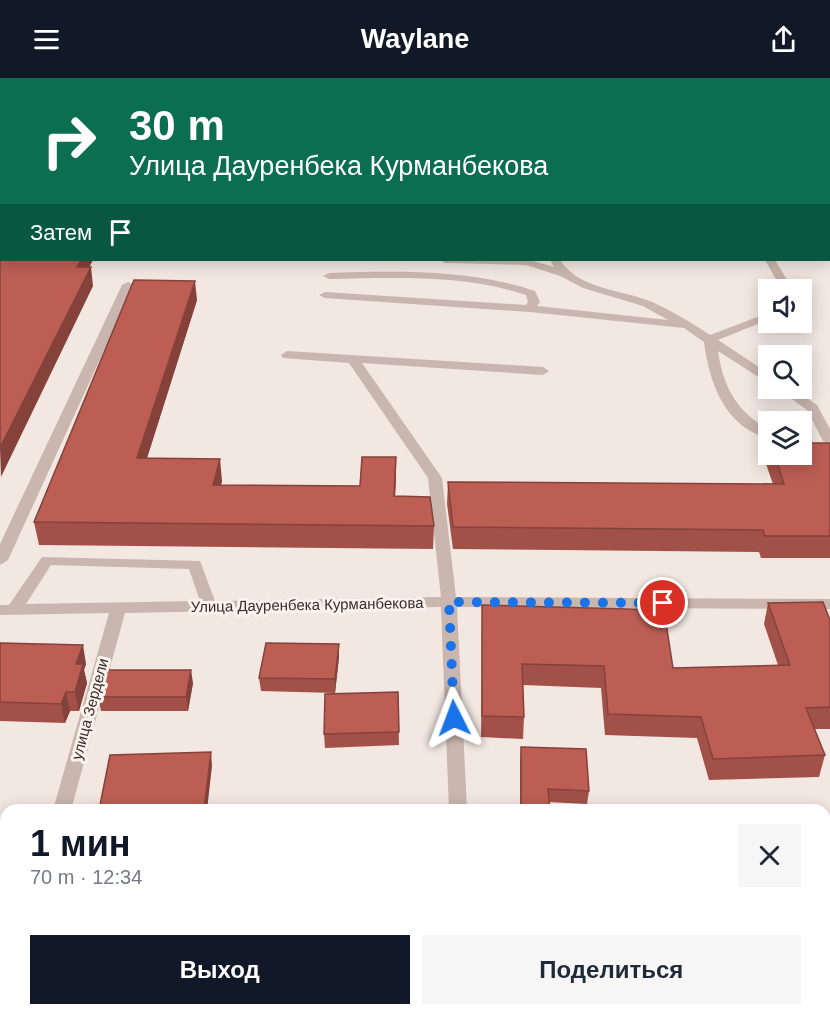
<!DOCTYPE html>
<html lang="ru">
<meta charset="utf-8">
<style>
:root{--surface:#fff;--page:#f6f6f7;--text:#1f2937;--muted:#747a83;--accent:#111827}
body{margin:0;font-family:Helvetica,sans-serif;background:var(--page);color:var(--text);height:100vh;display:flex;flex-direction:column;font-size:22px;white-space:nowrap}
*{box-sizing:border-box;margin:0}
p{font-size:20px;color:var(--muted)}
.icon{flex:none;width:33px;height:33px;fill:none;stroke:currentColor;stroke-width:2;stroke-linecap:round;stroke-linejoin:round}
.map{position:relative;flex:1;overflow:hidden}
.sheet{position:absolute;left:0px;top:726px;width:831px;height:212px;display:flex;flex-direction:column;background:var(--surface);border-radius:18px 18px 0 0;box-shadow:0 3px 15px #0003}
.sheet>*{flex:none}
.hud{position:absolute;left:0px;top:0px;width:831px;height:183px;box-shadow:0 3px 15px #0003;background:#0b6e4f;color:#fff;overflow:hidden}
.fabs{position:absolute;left:758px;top:201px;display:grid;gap:12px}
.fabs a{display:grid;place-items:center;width:54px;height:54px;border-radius:0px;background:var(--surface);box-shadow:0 3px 15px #0003;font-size:30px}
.pin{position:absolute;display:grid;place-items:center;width:51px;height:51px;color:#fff;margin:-26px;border:3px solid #fff;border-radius:50%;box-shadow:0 2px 6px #0007}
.me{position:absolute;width:66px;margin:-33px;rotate:357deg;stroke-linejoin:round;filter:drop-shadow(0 0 4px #0008)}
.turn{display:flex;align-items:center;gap:21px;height:126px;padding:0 30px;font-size:27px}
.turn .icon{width:78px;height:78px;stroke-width:2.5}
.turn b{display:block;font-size:42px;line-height:51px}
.then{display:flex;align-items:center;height:57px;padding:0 30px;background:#0003;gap:12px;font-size:22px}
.round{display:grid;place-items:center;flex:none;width:63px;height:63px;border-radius:0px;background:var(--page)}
.overview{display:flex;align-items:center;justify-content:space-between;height:102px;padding:0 30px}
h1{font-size:36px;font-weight:700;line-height:45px;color:var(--accent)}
.cta{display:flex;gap:12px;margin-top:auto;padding:12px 30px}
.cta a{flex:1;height:69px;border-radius:0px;background:var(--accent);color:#fff;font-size:24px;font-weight:700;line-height:69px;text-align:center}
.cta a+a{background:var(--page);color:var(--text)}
header{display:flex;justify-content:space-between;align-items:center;height:78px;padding:0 30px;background:var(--accent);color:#fff;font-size:27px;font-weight:700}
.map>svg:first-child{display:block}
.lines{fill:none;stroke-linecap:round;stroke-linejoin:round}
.minor{fill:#c9b6ae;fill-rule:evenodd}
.wall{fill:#a25148}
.shaded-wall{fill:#84423b}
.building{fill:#bc5e54;stroke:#84423b;stroke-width:1.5}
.route{stroke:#1a73e8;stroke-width:10;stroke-dasharray:0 18}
.labels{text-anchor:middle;stroke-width:6;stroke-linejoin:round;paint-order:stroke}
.street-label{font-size:15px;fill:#382e2b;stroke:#f9f2ed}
</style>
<header><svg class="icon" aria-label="menu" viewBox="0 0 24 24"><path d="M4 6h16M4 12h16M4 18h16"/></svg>Waylane<svg class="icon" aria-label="share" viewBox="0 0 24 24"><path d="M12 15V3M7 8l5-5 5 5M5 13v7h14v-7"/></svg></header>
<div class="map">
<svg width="830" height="937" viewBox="0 0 830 937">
<rect width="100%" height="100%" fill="#f2e7e1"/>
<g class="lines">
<path class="minor" d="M490 0H498L499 2H491Z
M440 182H530L554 189 550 182H560C580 212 621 211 652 224 672 233 692 245 710 257L768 235V242L718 262 768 295V305L718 273C723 308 736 333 768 351V360C724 349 709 303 704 264L684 250 530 234 325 220 319 217 325 214 526 227 528 224 526 217C464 196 394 200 329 201L323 198 329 195C398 193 469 191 535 213L540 224 537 228 668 242 643 228 583 210 560 198 526 187 445 185Z
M765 182H775L793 212H782Z
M128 204 134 207 8 482 0 487V466L122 207Z
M287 273 543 289 549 293 543 297 362 285 442 400 456 519 830 521V531L457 529 467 732H449L441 529 125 535 71 732H53L109 535 0 537V527H9L42 479 200 483 215 523 441 519 428 400 349 285 283 280 281 277ZM51 487 189 491 200 523 26 526Z
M777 310H792L817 327 830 351V367L823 363 807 332Z
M825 753H830V767H825Z
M6 923V932H18L17 937H0V925Z
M455 932H477V937H455Z"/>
</g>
<path class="wall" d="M559 0H830L803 2H559Z
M197 222 147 380 222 403 221 407 360 408 396 379 395 418 434 448 433 471 39 467 34 444Z
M830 365V480H761L759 474 453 471 447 426 448 404 773 406 766 386 768 374V376H801Z
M768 525 830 542V651H814L825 677 819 699 709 702 697 660 605 657 601 610 523 607 524 639 523 661 481 659 482 527 673 590 778 587 764 546Z
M0 565 86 586 84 592 87 605 79 633H70L65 645 0 643Z
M339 579 335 615 261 613 259 600Z
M193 605 188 633H101L98 619Z
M398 614 399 667 325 670 324 656Z
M521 669 589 713 587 726 549 724 550 732H520V682Z
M415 932V937H262Z"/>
<path class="shaded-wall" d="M114 0H145V1L111 2Z
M0 113H2V131L0 132Z
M81 182H93L80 207 77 189Z
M91 189 93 208 1 399 0 370Z
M195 203 197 222 140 402 137 380Z
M396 379V401L394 441V418Z
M220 381 222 403 215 429 213 407Z
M339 566V579L335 615V601Z
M83 567 86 586 84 592 87 605 79 633 75 614 76 586Z
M191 592 193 605 188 633 186 619Z
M66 614 70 633 65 645 61 626Z
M211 674 212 688 207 732H204Z
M140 932H145L144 937H139Z"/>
<path class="building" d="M47 0H114L111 2H44Z
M245 0H486L487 2H245Z
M559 0H774L775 2H560Z
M2 20V51L0 52V21Z
M0 57 2 58V113H0Z
M0 127H2V182H81L77 189H91L0 370Z
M134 202 195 203 137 380 220 381 213 407 360 408 362 379H396L394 418 430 419 434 448 34 444Z
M801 365H830V458H765L763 452 453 449 448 404 784 406 774 376H801Z
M823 524 830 542V629L806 630 825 677 713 681 701 639 608 636 604 588 522 586 524 639 482 638V527L664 532 673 590 790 587 768 525Z
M0 565 83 567 76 586H83L75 614H66L61 626 0 624Z
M266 565 339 566 335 601 259 600Z
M106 592H191L186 619H98Z
M398 614 399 654 324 656 325 616Z
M521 669 586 671 589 713 548 711 550 732H521Z
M211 674 204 732H99L110 677Z
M49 932H140L139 937H47Z
M263 932H415V934L262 937Z"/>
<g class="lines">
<path class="route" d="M454 640 449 524 663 525"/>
</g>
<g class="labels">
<g class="street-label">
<text transform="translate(307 527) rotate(-1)" y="5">Улица Дауренбека Курманбекова</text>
<text transform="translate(90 631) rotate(-75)" y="5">улица Зердели</text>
</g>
</g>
</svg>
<div class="fabs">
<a><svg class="icon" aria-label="sound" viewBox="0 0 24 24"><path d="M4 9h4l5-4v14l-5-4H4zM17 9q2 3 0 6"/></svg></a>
<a><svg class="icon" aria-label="search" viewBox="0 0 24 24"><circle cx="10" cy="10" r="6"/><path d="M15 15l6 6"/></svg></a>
<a><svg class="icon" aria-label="layers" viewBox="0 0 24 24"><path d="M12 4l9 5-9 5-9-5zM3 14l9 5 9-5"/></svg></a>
</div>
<div class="pin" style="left:663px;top:525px;background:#d93025"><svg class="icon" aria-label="arrive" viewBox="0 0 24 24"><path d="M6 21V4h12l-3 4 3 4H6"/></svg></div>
<svg class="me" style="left:454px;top:640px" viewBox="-20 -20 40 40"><path d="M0-17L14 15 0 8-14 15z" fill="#1a73e8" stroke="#fff" stroke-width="4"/></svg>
<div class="hud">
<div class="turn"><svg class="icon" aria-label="right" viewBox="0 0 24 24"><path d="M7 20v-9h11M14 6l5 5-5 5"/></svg><div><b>30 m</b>Улица Дауренбека Курманбекова</div></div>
<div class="then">Затем<svg class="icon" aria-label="arrive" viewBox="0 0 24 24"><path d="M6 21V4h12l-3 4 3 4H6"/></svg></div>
</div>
<section class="sheet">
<div class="overview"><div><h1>1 мин</h1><p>70 m · 12:34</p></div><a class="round"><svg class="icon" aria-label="close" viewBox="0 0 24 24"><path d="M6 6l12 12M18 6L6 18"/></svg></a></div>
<div class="cta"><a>Выход</a><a>Поделиться</a></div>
</section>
</div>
